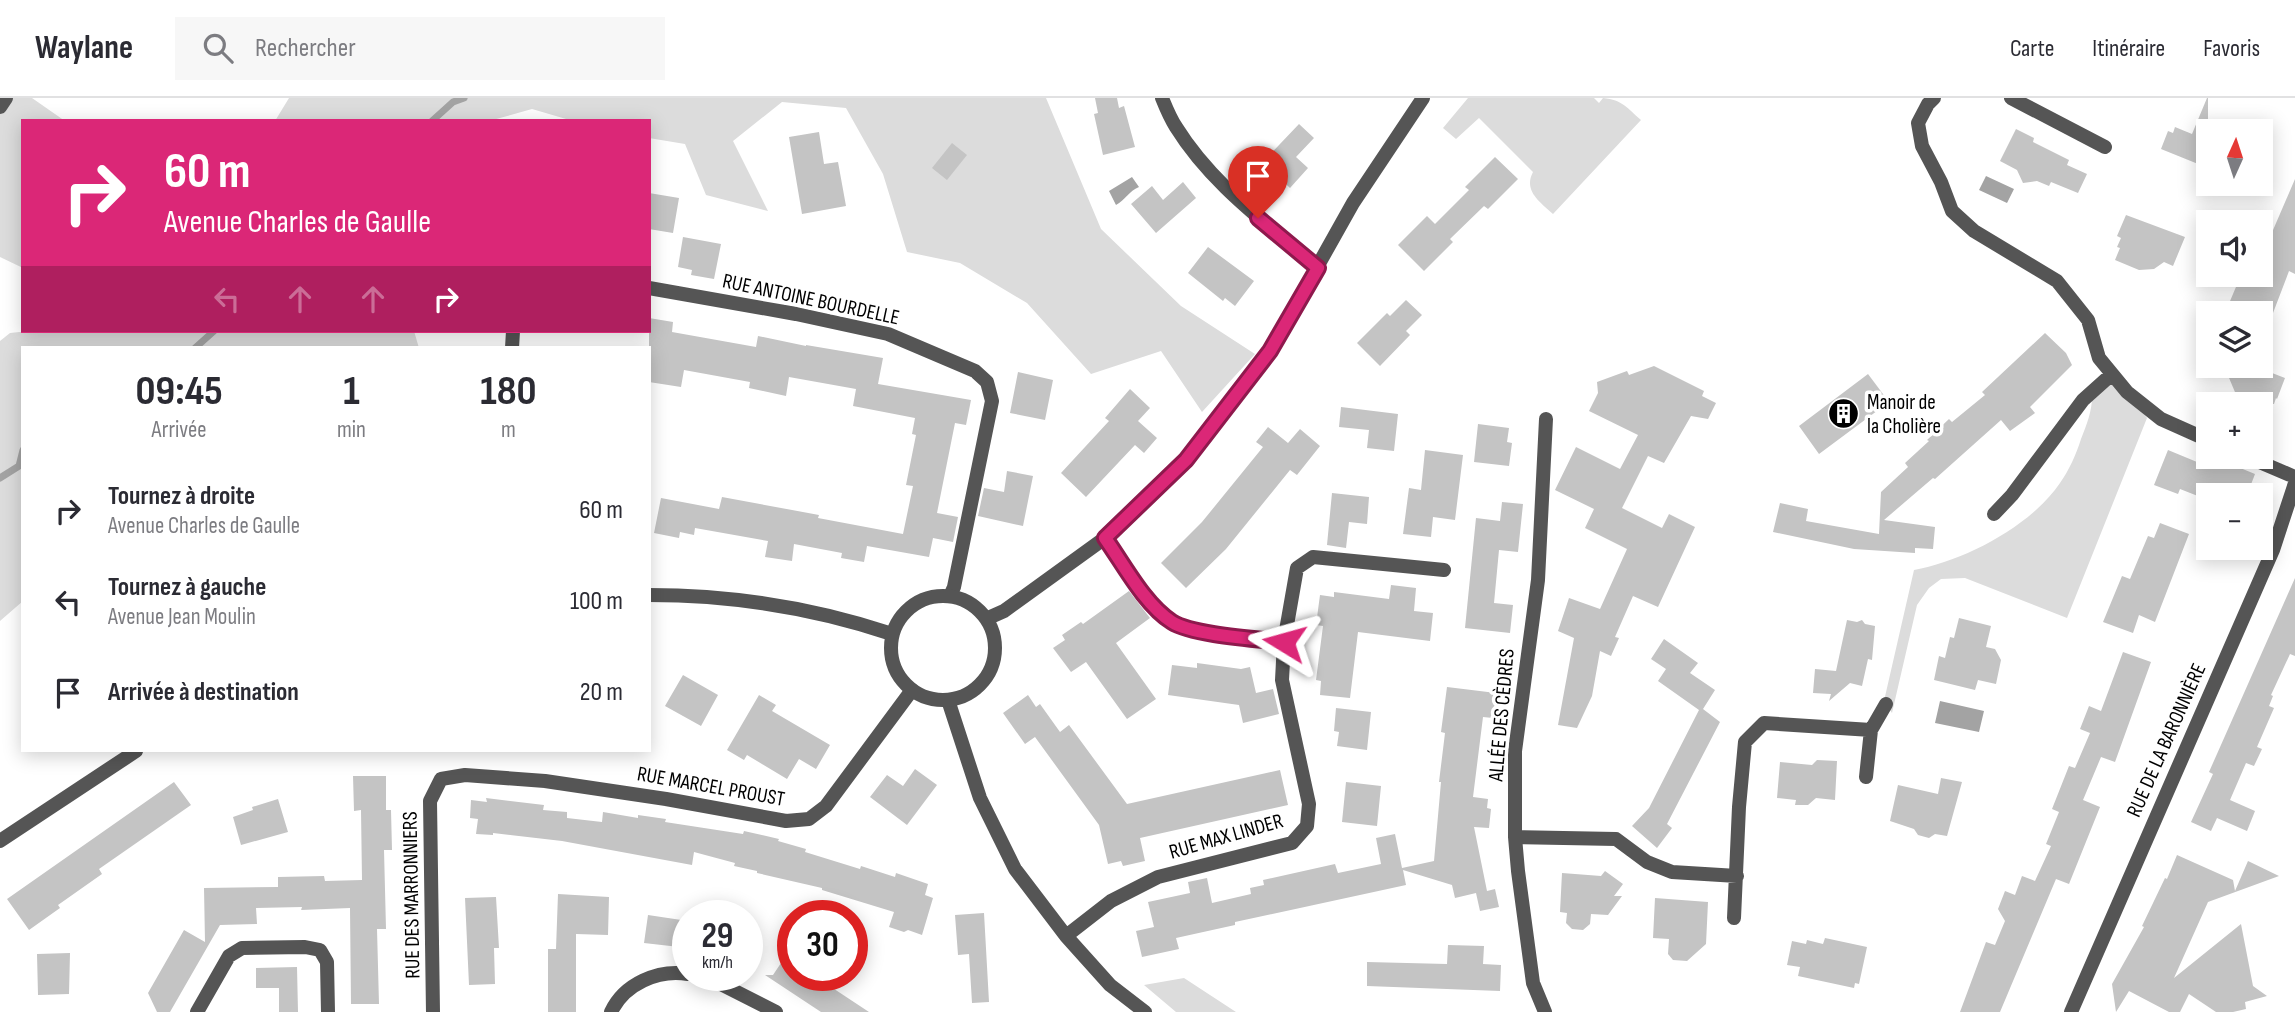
<!DOCTYPE html>
<html lang="fr">
<meta charset="utf-8">
<style>
:root{--surface:#fff;--page:#f7f7f7;--text:#2b2b33;--muted:#7c7c81;--line:#e1e1e2}
body{margin:0;font-family:"Sofia Sans Condensed",sans-serif;background:var(--page);color:var(--text);height:100vh;display:flex;flex-direction:column;font-size:26px;white-space:nowrap}
*{box-sizing:border-box;margin:0}
p{font-size:23px;color:var(--muted)}
.icon{flex:none;width:38px;height:38px;fill:none;stroke:currentColor;stroke-width:2;stroke-linecap:round;stroke-linejoin:round}
.map{position:relative;flex:1;overflow:hidden}
.side{position:absolute;left:21px;top:248px;width:630px;height:406px;display:flex;flex-direction:column;background:var(--surface);border-radius:0px;box-shadow:0 4px 18px #0003}
.side>*{flex:none}
.guide{position:absolute;left:21px;top:21px;width:630px;height:214px;border-radius:0px;box-shadow:0 4px 18px #0003;background:#db2777;color:#fff;overflow:hidden}
.needle{width:46px;rotate:3deg}
.fabs{position:absolute;left:2196px;top:21px;display:grid;gap:14px}
.fabs a{display:grid;place-items:center;width:77px;height:77px;border-radius:0px;background:var(--surface);box-shadow:0 4px 18px #0003;font-size:35px}
.speed{position:absolute;left:672px;top:802px;display:flex;gap:14px;font-size:35px;font-weight:700;text-align:center}
.speed>*{display:grid;place-content:center;width:91px;height:91px;border-radius:50%;background:var(--surface);box-shadow:0 4px 18px #0003;line-height:1}
.speed small{font-size:18px;font-weight:400}
.speed .limit{border:10px solid #d22;background:#fff;color:#111}
.pin{position:absolute;display:grid;place-items:center;width:60px;height:60px;color:#fff;margin:-72px -30px;border-radius:50% 50% 50% 0;rotate:-45deg;box-shadow:0 0 7px #0007}
.pin .icon{rotate:45deg}
.me{position:absolute;width:77px;margin:-38px;rotate:278deg;stroke-linejoin:round;filter:drop-shadow(0 0 5px #0008)}
.turn{display:flex;align-items:center;gap:24px;height:147px;padding:0 28px;font-size:32px}
.turn .icon{width:91px;height:91px;stroke-width:2.5}
.turn b{display:block;font-size:49px;line-height:60px}
.lanes{display:flex;align-items:center;height:66px;padding:0 28px;background:#0003;justify-content:center;gap:35px;direction:ltr}
.lanes .off{opacity:.35}
.eta{display:flex;justify-content:space-evenly;align-items:center;height:119px;text-align:center}
.eta b{font-size:42px;font-weight:700;line-height:49px}
ul{padding:0;list-style:none}
li{display:flex;align-items:center;gap:21px;height:91px;padding:0 28px}
li div{flex:1}
li b{display:block;font-size:26px}
li em{font-style:normal}
header{display:flex;align-items:center;gap:42px;box-sizing:border-box;height:98px;padding:0 35px;background:var(--surface);border-bottom:2px solid var(--line)}
header strong{font-size:33px}
nav{display:flex;gap:38px;margin-inline-start:auto;font-size:24px}
.search{width:490px;height:63px;background:var(--page);display:flex;align-items:center;gap:18px;box-sizing:border-box;padding:0 24px;border-radius:0px;color:var(--muted);font-size:26px}
.map>svg:first-child{display:block}
.green{fill:#dcdcdc}
.water{fill:#a3a3a3}
.lines{fill:none;stroke-linecap:round;stroke-linejoin:round}
.stream{stroke:#a3a3a3;stroke-width:7}
.building{fill:#c4c4c4}
.minor{stroke:#555;stroke-width:14}
.tertiary{stroke:#555;stroke-width:14}
.route-casing{stroke:#8e194d;stroke-width:18}
.route{stroke:#db2777;stroke-width:12}
.labels{text-anchor:middle;stroke-width:7;stroke-linejoin:round;paint-order:stroke}
.street-label{font-size:21px;fill:#000;stroke:#fff}
.poi-label{font-size:21px;fill:#000;stroke:#fff;text-anchor:start}
</style>
<header>
<strong>Waylane</strong>
<div class="search"><svg class="icon" aria-label="search" viewBox="0 0 24 24"><circle cx="10" cy="10" r="6"/><path d="M15 15l6 6"/></svg>Rechercher</div>
<nav><a>Carte</a><a>Itinéraire</a><a>Favoris</a></nav>
</header>
<div class="map">
<svg width="2295" height="914" viewBox="0 0 2295 914">
<rect width="100%" height="100%" fill="#fff"/>
<path class="green" d="M0 0H32L65 23H23V170L0 159Z
M289 0H1046L1101 131 1181 208 1255 256 1202 314 1161 253 1091 276 1027 205 960 165 907 154 883 76 846 10 782 4 733 43 768 113 706 97 685 46 649 40V23H573L532 11 489 23H275Z
M1468 0H1594L1599 5 1603 0C1623 2 1627 10 1641 22L1553 116C1540 104 1523 93 1533 74L1479 20 1456 41 1443 30Z
M29 233H414L419 250H23V503L0 523V243L10 235Z
M2112 276 2147 320 2067 520 1965 480 1941 481 1929 490 1917 507 1892 615 1884 603 1914 472C1964 463 2031 428 2060 385 2069 372 2076 357 2081 341 2087 326 2093 311 2092 294Z
M1184 880 1236 914H1176L1144 887Z"/>
<path class="water" d="M1986 78 2014 91 2007 105 1979 92Z
M1132 79 1139 89C1129 93 1125 102 1116 107L1109 93Z
M1940 603 1984 613 1979 634 1935 625Z"/>
<g class="lines">
<path class="stream" d="M432 23 453 4 464 0
M195 250 214 233
M0 380 19 368 23 352"/>
</g>
<path class="building" d="M1095 0H1117L1119 10 1124 8 1135 49 1103 57 1094 16 1098 15Z
M2207 0H2208V70L2161 51 2168 33 2173 35 2175 29 2192 36Z
M1299 26 1314 40 1296 59 1308 70 1290 90 1263 64Z
M2016 31 2034 40 2033 44 2069 62 2067 67 2087 76 2078 95 2051 84 2049 88 2037 83 2023 85 2017 72 2000 63Z
M819 34 824 66 838 64 846 108 802 116 789 39Z
M952 45 967 57 947 82 932 70Z
M1495 59 1518 81 1488 111 1484 108 1450 141 1453 144 1424 173 1398 147 1427 118 1435 126 1469 92 1465 89Z
M2295 81V176L2289 173 2273 215H2225L2241 177H2261V160Z
M1183 84 1196 100 1156 135 1131 106 1152 88 1163 102Z
M649 95 679 100 673 135 649 131Z
M2126 117 2185 139 2173 168 2164 164 2154 171 2139 172 2115 162 2120 150 2117 149 2121 140 2117 138Z
M683 139 721 146 714 181 691 177 692 172 678 169Z
M1208 149 1254 183 1235 208 1225 200 1223 203 1188 175Z
M1406 202 1422 217 1406 233 1410 237 1380 268 1357 245 1387 215 1390 218Z
M649 220 673 224 672 234 756 249 758 238 806 248V247L883 260 878 286 971 302 966 327 955 325 937 415 958 419 953 444 933 440 929 459 867 448 864 464 841 460 842 455 794 446 792 463 765 459 768 443 695 430 694 437 680 434 679 440 654 435 661 400 719 411 722 399 819 417 818 420 903 436 913 388 906 387 916 337 912 336 915 320 853 308 856 291 789 279 786 298 749 290 750 284 684 272 681 289 649 284Z
M2045 235 2066 255 2072 267 2030 309 2035 315 2010 333 2001 322 1935 381 1933 380 1884 422 1935 429 1933 451 1915 450V455L1854 451 1773 434 1780 405 1808 411 1806 423 1879 436 1881 394 1908 369 1905 365 1929 343 1927 342 1949 321 1952 324 1985 297 1982 294Z
M1654 268 1704 293 1702 298 1716 305 1708 321 1691 318 1664 365 1648 358 1622 410 1662 430 1669 416 1695 429 1658 509 1633 498 1615 539 1619 540 1611 558 1600 553 1592 598 1577 630 1558 627 1574 540 1558 533 1569 500 1600 511 1627 451 1585 430 1594 411 1555 392 1576 349 1620 371 1638 337 1589 313 1598 295 1597 284 1627 273 1629 277Z
M2224 268 2249 279 2254 268 2285 280 2277 301 2276 300 2274 306H2240Z
M1018 274 1053 282 1045 322 1010 315Z
M1868 276 1889 304 1819 356 1799 328Z
M1130 291 1150 310 1138 323 1157 340 1144 355 1135 347 1086 399 1061 375 1109 323 1105 320Z
M1341 309 1398 316 1394 353 1367 350 1369 332 1339 329Z
M1478 326 1509 330 1507 344 1512 345 1509 368 1474 364Z
M1268 329 1288 345 1300 331 1320 348 1297 377 1290 372 1226 451 1186 490 1161 465 1202 424 1263 349 1256 344Z
M1425 352 1463 357 1455 422 1433 419 1431 439 1403 436 1409 390 1421 392Z
M2168 352 2197 364 2201 354 2255 376 2247 397H2208V402L2180 391 2178 396 2154 387Z
M1007 373 1033 378 1023 428 978 418 984 390 1004 394Z
M1332 395 1369 399 1367 426 1349 424 1346 450 1327 447Z
M1502 404 1523 406 1518 454 1499 452 1494 505 1513 507 1510 535 1465 530 1476 420 1500 423Z
M2160 425 2189 436 2155 524 2139 517 2133 535 2103 524 2122 478 2130 481 2148 438 2154 440Z
M2295 480V558L2290 556 2271 597 2273 598 2269 608 2274 610 2257 649 2262 651 2254 668 2246 665 2230 702 2255 713 2247 733 2217 720 2211 733 2191 724 2213 676 2209 674Z
M1391 487 1416 490 1414 513 1433 515 1430 543 1358 534 1350 600 1320 597 1321 583 1316 582 1323 528 1316 527 1320 497 1334 499V494L1389 501Z
M1129 493 1150 520 1116 545 1156 601 1127 621 1086 564 1071 574 1053 550 1065 542 1062 537 1081 524 1083 526Z
M1959 520 1991 528 1986 549 1995 551 2001 562 1996 586 1978 582 1975 592 1934 582 1939 558 1945 560 1950 539 1954 540Z
M1847 522 1857 524 1862 522 1865 526 1875 528 1872 562 1868 561 1862 588 1850 585 1829 603 1831 596 1813 595 1815 571 1836 573Z
M1664 541 1698 565 1690 575 1715 592 1703 611 1720 624 1667 726 1672 730 1657 750 1632 728 1649 710 1699 612 1658 583 1666 571 1651 561Z
M2123 554 2151 564 2115 664 2101 659 2083 702 2100 709 2069 786 2056 781 2000 914H1960L1986 844 1995 847 2005 823 1998 811 2005 793 2015 797 2022 778 2035 783 2051 748 2046 746 2059 714 2052 711 2069 668 2075 670 2090 635 2080 631 2089 608 2101 613Z
M1197 565 1241 571 1250 569 1256 595 1273 591 1279 616 1243 625 1239 607 1168 597 1172 567 1197 570Z
M683 577 718 597 701 628 665 608Z
M1447 589 1496 595 1493 620 1483 619 1473 699 1488 701 1487 710 1491 711 1489 730 1474 729 1487 793 1495 791 1499 809 1480 813 1476 795 1455 800 1452 787 1403 772 1406 787 1235 824V827L1176 840 1179 851 1142 859 1136 833 1154 829 1148 804 1190 795 1188 784 1207 780 1212 805 1251 796 1250 790 1264 787 1263 782 1335 766 1338 775 1381 766 1376 740 1395 736 1402 770 1434 763 1441 684H1439L1445 635 1441 634Z
M759 597 776 607 772 613 830 647 816 671 799 661 787 681 747 657 744 662 727 652Z
M1028 597 1036 609 1040 606 1060 634 1069 627 1127 706 1280 672 1288 707 1140 740 1145 763 1123 768 1121 763 1108 766 1099 727 1035 639 1025 646 1003 615Z
M1336 610 1371 614 1367 652 1337 648 1339 634 1334 633Z
M1817 662 1837 663 1835 702 1816 700 1808 707H1795L1796 702 1777 700 1780 664 1812 667Z
M915 671 937 687 907 727 870 699 887 677 903 688Z
M353 678H386V712H391L392 752H384L386 831H377L379 906H351L350 810 301 812 302 809 256 810 257 826 220 827 170 914H157L148 895 184 832 205 844 204 790 278 789V779L324 778 325 783 362 782 361 712 354 713Z
M1941 680 1962 684 1947 738 1935 736 1929 740 1918 737 1914 731 1890 723 1898 687 1938 696Z
M174 684 191 707 99 771 102 776 58 807 60 810 29 832 7 801Z
M1346 684 1381 688 1377 728 1342 724Z
M486 700 544 707 543 712 567 714V720L602 724 603 714 638 720V717L666 721 665 724 743 736 744 733 779 741 778 743 806 751 805 754 860 771 861 768 895 779 896 775 928 786 925 797 933 800 922 837 908 832 904 834 889 829 894 814 822 792V790L757 775V773L734 768 735 765 694 754 692 767 562 743 493 735V737L476 736 478 721 470 720 471 702 487 704Z
M278 701 288 734 241 747 233 719 253 712 252 709Z
M2177 757 2233 782 2235 793 2248 763 2279 778 2208 804 2174 880 2241 826 2253 888 2267 898 2245 904 2246 911 2233 914H2216L2189 896 2180 914H2169L2129 893 2116 914 2112 886 2144 829 2142 828 2165 780 2167 781Z
M1605 773 1623 786 1614 798H1622L1608 817 1591 816 1590 826 1583 832 1572 831 1566 825 1567 815 1560 814 1562 775 1601 778Z
M558 796 609 799 608 837 576 836V914H548V851H556Z
M496 799 499 850H494L495 886 469 887 465 800Z
M1655 800 1708 804 1706 846 1687 863 1673 862 1668 856 1669 841 1653 840Z
M984 815 989 904 972 905 969 856 958 857 955 817Z
M648 817 688 823V850L644 845Z
M1825 840 1867 849 1859 886 1855 885 1854 890 1798 878 1800 869 1787 867 1792 843 1806 846 1807 842 1823 846Z
M793 847V877H813L869 914H821L765 877H773Z
M1448 847 1484 848 1483 866 1501 867 1500 893 1367 888V864L1447 866Z
M70 855 69 896 38 897 37 856Z
M297 869 298 914H279V890H256V870Z"/>
<g class="lines">
<path class="minor" d="M1162 0C1166 10 1170 20 1176 29 1212 87 1268 126 1318 170
M1934 0 1928 6 1918 25 1922 48 1941 84 1952 113 1974 133 2057 183 2088 222 2099 260 2127 294 2161 321 2208 342
M2011 0 2105 49
M0 9 6 0
M649 190 796 216 888 236 975 273 987 284 992 303 954 489 950 498
M512 250 513 233
M2248 359 2295 379
M1994 416 2012 397 2083 302 2112 276
M1105 440C1124 467 1145 507 1173 524 1195 538 1256 541 1284 544
M948 602 980 700 1015 771 1066 838 1110 887 1145 914
M1866 679 1871 632
M1515 739 1616 741 1647 764 1672 774 1737 778
M1734 820 1739 709 1745 644 1764 625 1871 632 1886 606
M1066 838 1111 803 1158 779 1292 745 1307 728 1309 706 1282 582 1284 544 1297 470 1313 459 1444 472
M693 877 707 879 776 914
M197 914 229 858 242 850 305 849 320 852 327 864 328 914
M433 914 430 703 441 681 465 677 545 683 666 701 786 723 809 721 826 708 912 592
M611 914C624 886 658 871 688 876
M1545 914 1533 885 1518 773 1515 739V653L1538 482 1546 321
M2071 914 2273 452 2295 385"/>
<path class="tertiary" d="M649 497C731 497 814 510 892 536
M891 550a52 52 0 1 1 104 0a52 52 0 1 1-104 0Z
M986 521 1004 513 1105 440 1186 362 1270 253 1353 105 1423 0
M0 743 136 653"/>
</g>
<g class="lines">
<defs>
<path id="route" d="M1258 120 1318 170 1270 253 1186 362 1105 440C1124 467 1145 507 1172 524 1192 537 1258 541 1284 544"/>
</defs>
<use href="#route" class="route-casing"/>
<use href="#route" class="route"/>
</g>
<defs>
<symbol id="building-disc" viewBox="-11 -11 22 22"><circle r="9.5" fill="#000" stroke="#fff"/><path d="M-4-6H4V6H1V3H-1V6H-4ZM-2.5-4.3h1.7v1.8h-1.7ZM.8-4.3h1.7v1.8H.8ZM-2.5-1h1.7V.8h-1.7ZM.8-1h1.7V.8H.8Z" fill="#fff"/></symbol>
</defs>
<g fill-rule="evenodd">
<use href="#building-disc" x="1826" y="298" width="35" height="35"/>
</g>
<g class="labels">
<g class="street-label">
<text transform="translate(811 201) rotate(12)" y="7">RUE ANTOINE BOURDELLE</text>
<text transform="translate(1501 617) rotate(-85)" y="7">ALLÉE DES CÈDRES</text>
<text transform="translate(2166 642) rotate(-66)" y="7">RUE DE LA BARONNIÈRE</text>
<text transform="translate(711 688) rotate(10)" y="7">RUE MARCEL PROUST</text>
<text transform="translate(1226 738) rotate(-16)" y="7">RUE MAX LINDER</text>
<text transform="translate(411 797) rotate(-91)" y="7">RUE DES MARRONNIERS</text>
</g>
<g class="poi-label">
<text x="1867" y="311">Manoir de<tspan x="1867" dy="24">la Cholière</tspan></text>
</g>
</g>
</svg>
<div class="fabs">
<a><svg class="needle" viewBox="-14 -14 28 28"><path d="M0-13l5 13h-10z" fill="#e53935"/><path d="M0 13l5-13h-10z" fill="#7c7c81"/></svg></a>
<a><svg class="icon" aria-label="sound" viewBox="0 0 24 24"><path d="M4 9h4l5-4v14l-5-4H4zM17 9q2 3 0 6"/></svg></a>
<a><svg class="icon" aria-label="layers" viewBox="0 0 24 24"><path d="M12 4l9 5-9 5-9-5zM3 14l9 5 9-5"/></svg></a>
<a>+</a>
<a>−</a>
</div>
<div class="speed"><div>29<small>km/h</small></div><div class="limit">30</div></div>
<div class="pin" style="left:1258px;top:120px;background:#d93025"><svg class="icon" aria-label="arrive" viewBox="0 0 24 24"><path d="M6 21V4h12l-3 4 3 4H6"/></svg></div>
<svg class="me" style="left:1284px;top:544px" viewBox="-20 -20 40 40"><path d="M0-17L14 15 0 8-14 15z" fill="#db2777" stroke="#fff" stroke-width="4"/></svg>
<div class="guide">
<div class="turn"><svg class="icon" aria-label="right" viewBox="0 0 24 24"><path d="M7 20v-9h11M14 6l5 5-5 5"/></svg><div><b>60 m</b>Avenue Charles de Gaulle</div></div>
<div class="lanes"><svg class="icon off" aria-label="left" viewBox="0 0 24 24"><path d="M17 20v-9H6M10 6l-5 5 5 5"/></svg><svg class="icon off" aria-label="ahead" viewBox="0 0 24 24"><path d="M12 20V5M6 11l6-6 6 6"/></svg><svg class="icon off" aria-label="ahead" viewBox="0 0 24 24"><path d="M12 20V5M6 11l6-6 6 6"/></svg><svg class="icon" aria-label="right" viewBox="0 0 24 24"><path d="M7 20v-9h11M14 6l5 5-5 5"/></svg></div>
</div>
<section class="side">
<div class="eta">
<div><b>09:45</b><p>Arrivée</p></div>
<div><b>1</b><p>min</p></div>
<div><b>180</b><p>m</p></div>
</div>
<ul>
<li><svg class="icon" aria-label="right" viewBox="0 0 24 24"><path d="M7 20v-9h11M14 6l5 5-5 5"/></svg><div><b>Tournez à droite</b><p>Avenue Charles de Gaulle</p></div><em>60 m</em></li>
<li><svg class="icon" aria-label="left" viewBox="0 0 24 24"><path d="M17 20v-9H6M10 6l-5 5 5 5"/></svg><div><b>Tournez à gauche</b><p>Avenue Jean Moulin</p></div><em>100 m</em></li>
<li><svg class="icon" aria-label="arrive" viewBox="0 0 24 24"><path d="M6 21V4h12l-3 4 3 4H6"/></svg><div><b>Arrivée à destination</b></div><em>20 m</em></li>
</ul>
</section>
</div>
